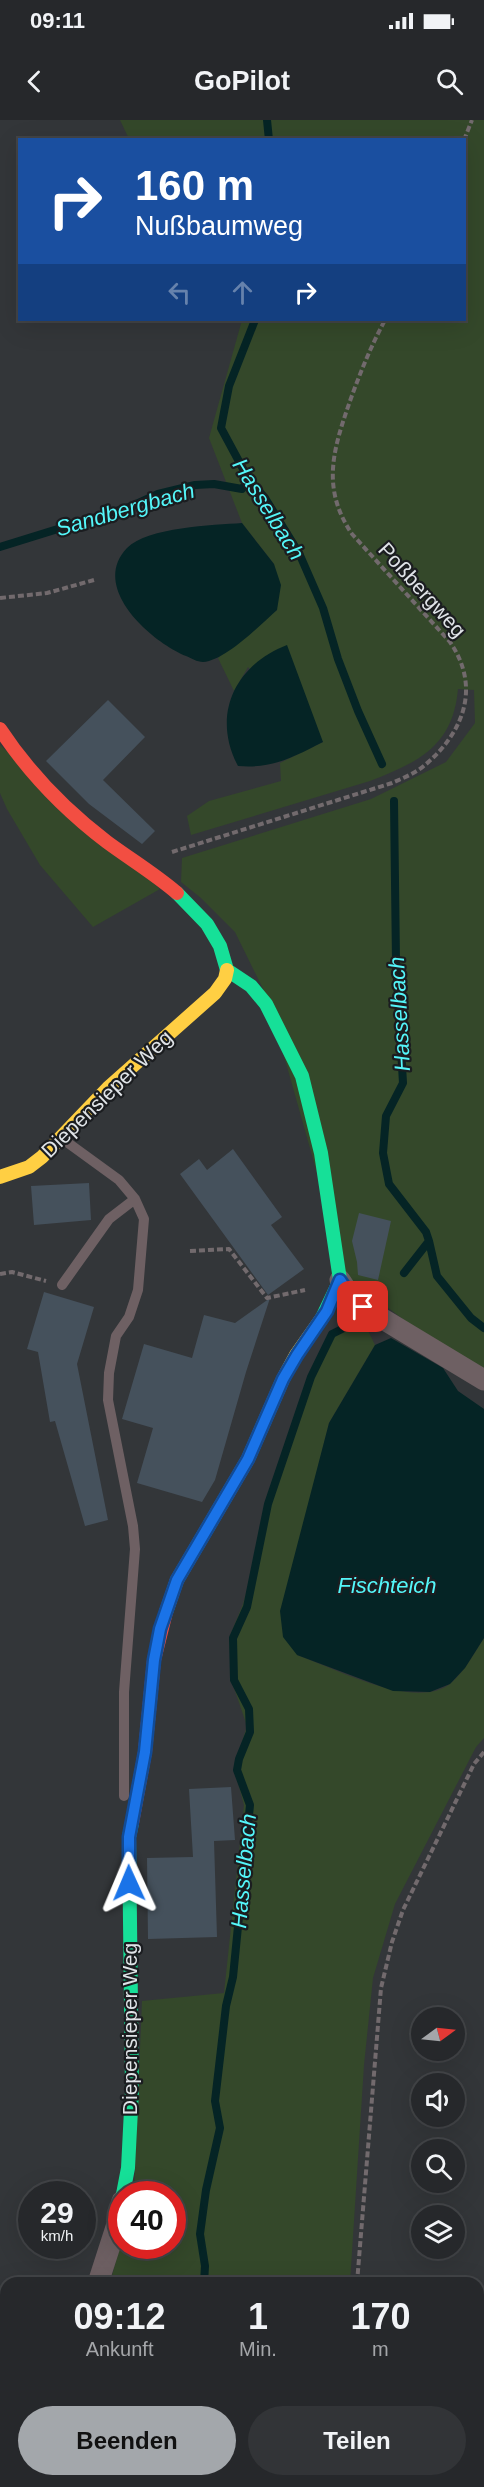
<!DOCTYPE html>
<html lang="de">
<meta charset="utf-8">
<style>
:root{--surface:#26282b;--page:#323437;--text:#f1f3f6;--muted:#a4a6a9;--line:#424447;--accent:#a3a7ab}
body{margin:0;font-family:Helvetica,sans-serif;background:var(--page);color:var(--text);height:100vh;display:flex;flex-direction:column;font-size:22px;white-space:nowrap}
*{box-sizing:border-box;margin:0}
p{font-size:20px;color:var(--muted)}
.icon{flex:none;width:33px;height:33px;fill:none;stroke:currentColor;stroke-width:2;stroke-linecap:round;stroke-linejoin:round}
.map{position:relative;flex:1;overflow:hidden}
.details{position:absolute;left:0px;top:2157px;width:484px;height:210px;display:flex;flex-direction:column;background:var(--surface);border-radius:18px 18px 0 0;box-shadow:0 6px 24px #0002,0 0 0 2px var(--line)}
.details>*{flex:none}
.guide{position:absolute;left:18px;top:18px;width:448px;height:183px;border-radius:0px;box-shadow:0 6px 24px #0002,0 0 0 2px var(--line);background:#1a4fa0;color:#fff;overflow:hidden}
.needle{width:39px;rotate:75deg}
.buttons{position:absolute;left:411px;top:1887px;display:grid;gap:12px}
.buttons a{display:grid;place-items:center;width:54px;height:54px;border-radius:50%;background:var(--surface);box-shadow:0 6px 24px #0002,0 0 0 2px var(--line);font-size:30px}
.speed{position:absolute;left:18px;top:2061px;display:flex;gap:12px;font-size:30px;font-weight:700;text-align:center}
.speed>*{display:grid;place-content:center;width:78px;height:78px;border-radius:50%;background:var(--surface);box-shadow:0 6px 24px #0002,0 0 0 2px var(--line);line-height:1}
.speed small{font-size:15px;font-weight:400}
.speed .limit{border:9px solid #d22;background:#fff;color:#111}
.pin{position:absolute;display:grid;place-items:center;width:51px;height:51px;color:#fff;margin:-26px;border-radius:12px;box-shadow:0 3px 9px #0006}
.me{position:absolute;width:66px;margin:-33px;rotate:359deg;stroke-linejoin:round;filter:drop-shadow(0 0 4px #0008)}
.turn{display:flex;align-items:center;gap:21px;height:126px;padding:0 18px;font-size:27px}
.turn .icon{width:78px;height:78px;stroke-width:2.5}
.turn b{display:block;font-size:42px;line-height:51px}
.lanes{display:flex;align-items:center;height:57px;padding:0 18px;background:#0003;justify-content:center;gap:30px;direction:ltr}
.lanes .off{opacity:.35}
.eta{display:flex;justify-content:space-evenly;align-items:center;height:102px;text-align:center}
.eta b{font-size:36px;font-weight:600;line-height:42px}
.action{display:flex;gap:12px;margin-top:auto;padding:12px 18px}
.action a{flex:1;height:69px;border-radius:36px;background:var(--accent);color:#111;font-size:24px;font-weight:600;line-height:69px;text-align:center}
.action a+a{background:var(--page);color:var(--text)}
.status{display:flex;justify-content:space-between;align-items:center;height:42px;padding:0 30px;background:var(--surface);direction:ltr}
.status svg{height:16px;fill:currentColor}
header{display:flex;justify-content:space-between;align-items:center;height:78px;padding:0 18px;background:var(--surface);font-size:27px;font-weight:600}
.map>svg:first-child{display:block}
.green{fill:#34482a}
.water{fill:#052425}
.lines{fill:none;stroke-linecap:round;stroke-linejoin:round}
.stream{stroke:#052425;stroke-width:8}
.building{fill:#45515c}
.path{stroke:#726a6d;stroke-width:4;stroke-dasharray:6 3;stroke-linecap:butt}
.lane{stroke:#6e6063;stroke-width:10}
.street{stroke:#6e6063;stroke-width:21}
.fast{stroke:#16e098;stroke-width:14}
.slow{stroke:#ffcf43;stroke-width:14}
.jam{stroke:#f24e42;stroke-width:14}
.route-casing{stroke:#114b97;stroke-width:15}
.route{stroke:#1a73e8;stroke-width:10}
.labels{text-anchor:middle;stroke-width:4.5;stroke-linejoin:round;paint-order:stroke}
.street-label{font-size:21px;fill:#e0e4e8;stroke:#1b1d20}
.water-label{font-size:22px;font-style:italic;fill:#54f6f9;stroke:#1b1d20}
</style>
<div class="status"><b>09:11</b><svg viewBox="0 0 49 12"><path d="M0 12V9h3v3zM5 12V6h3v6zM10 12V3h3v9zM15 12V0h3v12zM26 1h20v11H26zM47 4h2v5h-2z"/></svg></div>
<header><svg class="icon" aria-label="back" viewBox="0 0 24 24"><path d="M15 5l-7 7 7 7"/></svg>GoPilot<svg class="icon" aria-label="search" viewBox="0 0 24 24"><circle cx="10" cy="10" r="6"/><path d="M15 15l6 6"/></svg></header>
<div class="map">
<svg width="484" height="2367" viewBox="0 0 484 2367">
<rect width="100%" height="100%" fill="#333639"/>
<path class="green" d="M120 0H484V1254L449 1234 346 1156 268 879 235 812 201 778 181 762 182 738 371 679 446 642 475 603 474 570 458 569C453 626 419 642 370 661L191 715 187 696 209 681 281 661 280 643 323 622 248 547 234 571 218 538 277 490 274 444 242 403 209 318 242 200H465V20L129 19Z
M0 625 160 769 93 807 40 745 7 689 0 673Z
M359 1192 375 1225 329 1303 308 1387 297 1535C334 1548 417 1592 451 1563 465 1551 474 1533 484 1518V1618L476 1627 395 1784 373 1858 364 1945 350 2163H110L121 2123 122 2126H172V2074H134L142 1881 224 1873 244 1685 234 1648 247 1606 232 1562 229 1518 243 1484 308 1255 340 1209Z
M33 2361H344V2367H31Z"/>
<path class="water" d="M242 403 274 444 281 465 277 490C259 506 226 540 203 542 197 542 191 538 186 536 152 522 89 468 127 428 148 407 213 405 242 403Z
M287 525 323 622C293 637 273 649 238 646 211 595 235 545 287 525Z
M391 1218 443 1248 458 1271 484 1289V1518L465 1548 450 1564 430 1572 393 1571 297 1535 283 1517 280 1491 329 1303 375 1225Z"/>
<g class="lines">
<path class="stream" d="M267 0 269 20
M255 200 229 266 221 308 249 360 265 378 299 433 323 488 338 539 358 591 382 644
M0 427 132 386 158 374 195 365 214 364 242 369 249 360
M394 681 396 842 403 963 386 996 383 1033 389 1064 426 1112 429 1121 404 1153
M429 1121 437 1156 471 1198 484 1208
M204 2163 205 2146 200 2114 206 2070 220 2008 215 1981 226 1886 233 1857 250 1685 237 1650 239 1639 250 1612 249 1589 234 1560 233 1518 247 1487 268 1384 311 1257 332 1214 362 1199
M187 2367 188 2361"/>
</g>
<path class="building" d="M108 580 145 617 103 660 155 711 142 724 89 684 46 641Z
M233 1029 282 1097 271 1105 304 1149 268 1175 180 1054 199 1039 207 1050Z
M89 1063 91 1100 34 1105 31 1066Z
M359 1093 391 1101 378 1160 358 1155 357 1142 352 1121Z
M44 1172 94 1187 77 1244 108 1400 85 1406 55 1301 50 1302 38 1232 27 1229Z
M270 1178 246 1252 215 1360 202 1382 137 1363 153 1308 122 1299 144 1224 192 1238 204 1195 235 1203Z
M231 1667 235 1720 214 1721 217 1817 148 1819 147 1738 193 1737 189 1669Z"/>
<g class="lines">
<path class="path" d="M464 20 472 0
M0 478 47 473 94 460
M172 732 392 663C403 658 416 653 425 645 464 612 481 567 450 522L352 414C321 368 333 330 350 281 360 253 371 226 385 200
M190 1131 229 1129 267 1178 305 1170
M0 1154 12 1152 46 1161
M357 2163 381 1868 392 1822 403 1790 474 1644 484 1632"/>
<path class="lane" d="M64 1020 119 1060 135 1079 144 1099 138 1170 129 1197 116 1216 109 1253 108 1280 133 1406 135 1429 124 1572V1676
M62 1165 109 1099 135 1079"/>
<path class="street" d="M340 1160 350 1175 363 1187 484 1260
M98 2163 118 2101 122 2081
M22 2367 24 2361"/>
<path class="fast" d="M177 773 207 804 220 826 227 850 251 866 266 884 302 956 321 1033 340 1160 322 1198
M123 2074 128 2048 132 1970 129 1717 132 1703"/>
<path class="slow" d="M0 1057 29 1047 42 1037 108 968 215 873 225 859 227 850
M166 1492 177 1460 248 1339 283 1259 296 1235 322 1198"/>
<path class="jam" d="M0 609C29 653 65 690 107 722 130 739 155 754 177 773
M132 1703 145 1632 154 1540 166 1492"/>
</g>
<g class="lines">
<defs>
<path id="route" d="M129 1763V1717L145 1632 154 1540 160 1509 177 1460 248 1339 283 1259 297 1235 327 1191 340 1160 350 1175 363 1187"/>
</defs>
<use href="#route" class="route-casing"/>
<use href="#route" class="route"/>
</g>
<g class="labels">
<g class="street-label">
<text transform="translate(422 470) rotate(48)" y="7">Poßbergweg</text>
<text transform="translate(107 974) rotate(-44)" y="7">Diepensieper Weg</text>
<text transform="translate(130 1909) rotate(-90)" y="7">Diepensieper Weg</text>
</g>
<g class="water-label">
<text transform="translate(125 389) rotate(-16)" y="8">Sandbergbach</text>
<text transform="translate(269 389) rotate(58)" y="8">Hasselbach</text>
<text transform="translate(399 894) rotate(-93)" y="8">Hasselbach</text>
<text x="387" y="1473">Fischteich</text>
<text transform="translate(243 1751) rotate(-85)" y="8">Hasselbach</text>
</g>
</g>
</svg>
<div class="buttons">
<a><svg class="needle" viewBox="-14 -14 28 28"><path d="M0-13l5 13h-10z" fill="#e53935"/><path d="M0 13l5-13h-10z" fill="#a4a6a9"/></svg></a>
<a><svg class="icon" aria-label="sound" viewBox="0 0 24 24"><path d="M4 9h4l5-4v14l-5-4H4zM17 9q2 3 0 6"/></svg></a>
<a><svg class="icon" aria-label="search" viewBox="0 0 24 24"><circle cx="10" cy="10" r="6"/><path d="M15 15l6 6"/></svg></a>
<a><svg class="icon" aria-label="layers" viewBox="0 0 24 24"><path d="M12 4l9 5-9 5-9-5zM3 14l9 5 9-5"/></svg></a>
</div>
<div class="speed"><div>29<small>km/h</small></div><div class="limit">40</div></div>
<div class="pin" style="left:363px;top:1187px;background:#d93025"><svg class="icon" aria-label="arrive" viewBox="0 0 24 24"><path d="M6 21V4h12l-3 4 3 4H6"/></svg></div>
<svg class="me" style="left:129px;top:1763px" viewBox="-20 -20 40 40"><path d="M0-17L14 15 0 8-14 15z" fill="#1a73e8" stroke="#fff" stroke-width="4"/></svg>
<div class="guide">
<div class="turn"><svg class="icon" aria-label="right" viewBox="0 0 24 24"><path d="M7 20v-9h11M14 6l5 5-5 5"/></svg><div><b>160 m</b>Nußbaumweg</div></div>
<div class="lanes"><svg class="icon off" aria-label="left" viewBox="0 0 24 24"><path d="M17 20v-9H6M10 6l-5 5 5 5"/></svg><svg class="icon off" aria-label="ahead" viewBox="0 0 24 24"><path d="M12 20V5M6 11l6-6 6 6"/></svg><svg class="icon" aria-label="right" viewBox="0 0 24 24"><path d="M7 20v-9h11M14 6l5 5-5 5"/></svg></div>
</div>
<section class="details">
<div class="eta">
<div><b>09:12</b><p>Ankunft</p></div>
<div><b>1</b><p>Min.</p></div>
<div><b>170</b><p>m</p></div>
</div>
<div class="action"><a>Beenden</a><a>Teilen</a></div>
</section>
</div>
